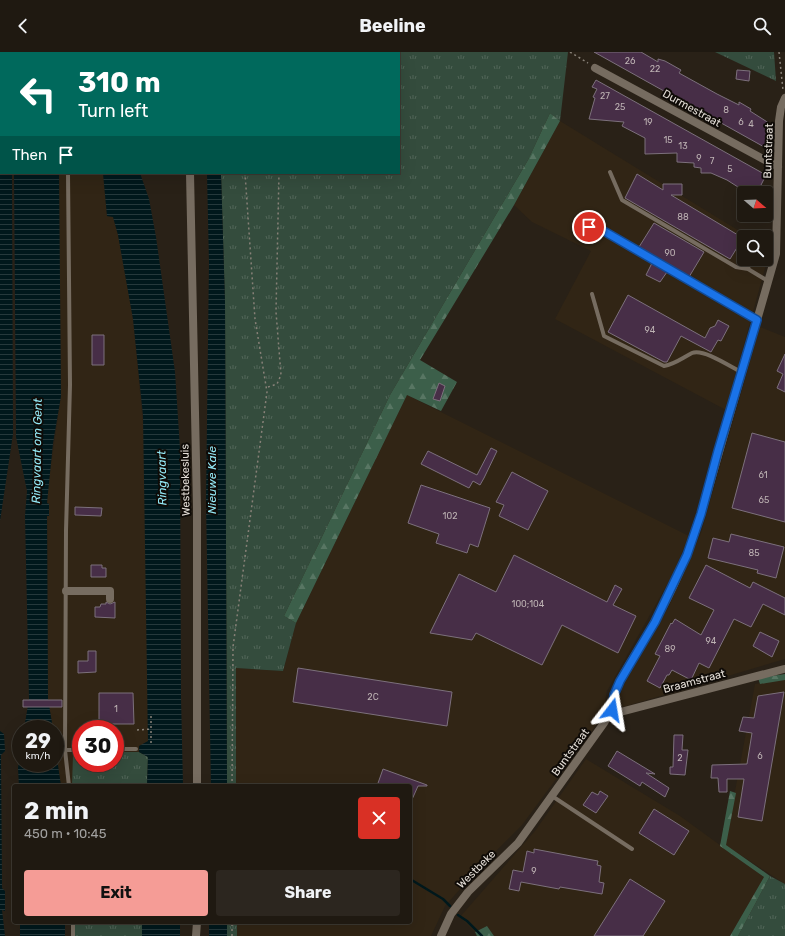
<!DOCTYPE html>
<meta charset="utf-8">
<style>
:root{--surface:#1f1911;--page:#2c261f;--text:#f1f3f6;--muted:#a1a09f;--line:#3c3831;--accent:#f59c96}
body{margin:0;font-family:Rubik,sans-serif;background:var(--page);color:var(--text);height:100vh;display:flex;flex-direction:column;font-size:15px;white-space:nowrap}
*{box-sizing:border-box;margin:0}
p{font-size:13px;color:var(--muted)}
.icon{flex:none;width:22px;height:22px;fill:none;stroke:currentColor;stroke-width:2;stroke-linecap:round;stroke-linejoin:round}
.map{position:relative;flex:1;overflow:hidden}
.side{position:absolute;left:12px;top:732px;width:400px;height:140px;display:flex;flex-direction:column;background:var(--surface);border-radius:4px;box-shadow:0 4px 16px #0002,0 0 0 1px var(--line)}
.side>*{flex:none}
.hud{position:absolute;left:0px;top:0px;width:400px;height:122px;box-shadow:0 4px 16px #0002,0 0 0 1px var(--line);background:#00695c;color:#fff;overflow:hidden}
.needle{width:26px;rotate:109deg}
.controls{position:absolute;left:737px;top:134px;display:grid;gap:8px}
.controls a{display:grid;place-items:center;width:36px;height:36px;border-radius:4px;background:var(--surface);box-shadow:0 4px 16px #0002,0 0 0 1px var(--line);font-size:20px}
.speed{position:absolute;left:12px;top:668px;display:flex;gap:8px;font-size:20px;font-weight:700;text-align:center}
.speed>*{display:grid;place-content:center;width:52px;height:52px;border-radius:50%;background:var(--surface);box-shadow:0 4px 16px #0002,0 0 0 1px var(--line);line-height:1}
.speed small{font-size:10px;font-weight:400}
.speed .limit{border:6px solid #d22;background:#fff;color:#111}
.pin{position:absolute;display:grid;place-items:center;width:34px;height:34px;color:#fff;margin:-17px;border:2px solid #fff;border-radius:50%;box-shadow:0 1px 4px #0007}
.me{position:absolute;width:44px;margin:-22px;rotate:14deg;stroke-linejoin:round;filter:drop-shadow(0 0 3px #0008)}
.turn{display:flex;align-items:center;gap:14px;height:84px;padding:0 12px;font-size:18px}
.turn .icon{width:52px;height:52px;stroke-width:2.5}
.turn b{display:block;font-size:28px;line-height:34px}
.then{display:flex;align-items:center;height:38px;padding:0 12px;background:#0003;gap:8px;font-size:15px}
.round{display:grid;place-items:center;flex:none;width:42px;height:42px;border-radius:4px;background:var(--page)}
.head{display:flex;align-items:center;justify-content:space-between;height:68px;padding:0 12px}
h1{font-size:24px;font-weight:700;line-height:30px}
.cta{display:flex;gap:8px;margin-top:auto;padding:8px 12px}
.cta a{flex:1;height:46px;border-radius:4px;background:var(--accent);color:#111;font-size:16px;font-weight:700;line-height:46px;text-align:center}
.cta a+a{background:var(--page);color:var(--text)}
header{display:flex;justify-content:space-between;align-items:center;height:52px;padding:0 12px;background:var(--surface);font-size:18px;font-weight:700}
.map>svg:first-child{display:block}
.built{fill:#312515;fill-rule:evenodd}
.grass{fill:url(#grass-tufts)}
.forest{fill:url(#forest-firs)}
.water{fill:url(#water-rules)}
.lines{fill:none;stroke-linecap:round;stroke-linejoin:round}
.stream{stroke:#00181c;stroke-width:2.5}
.building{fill:#472e47;stroke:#7c707c}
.path{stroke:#888178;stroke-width:1.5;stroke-dasharray:2 3;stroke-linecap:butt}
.lane{stroke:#766c60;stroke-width:4}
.street{stroke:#766c60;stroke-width:8}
.route-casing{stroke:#114b97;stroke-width:10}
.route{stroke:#1a73e8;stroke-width:7}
.labels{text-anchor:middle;stroke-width:4;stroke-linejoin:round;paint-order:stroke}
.number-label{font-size:9px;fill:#bdb2b3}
.street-label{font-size:11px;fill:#e4ded7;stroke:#0f0b07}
.water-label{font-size:12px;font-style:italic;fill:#94e9f6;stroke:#0f0b07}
</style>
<header><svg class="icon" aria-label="back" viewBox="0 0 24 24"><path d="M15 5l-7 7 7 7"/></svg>Beeline<svg class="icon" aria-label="search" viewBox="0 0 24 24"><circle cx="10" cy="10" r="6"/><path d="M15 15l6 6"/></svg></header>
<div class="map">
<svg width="785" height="884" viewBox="0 0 785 884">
<defs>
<pattern id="grass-tufts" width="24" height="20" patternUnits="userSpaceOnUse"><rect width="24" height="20" fill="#344c3d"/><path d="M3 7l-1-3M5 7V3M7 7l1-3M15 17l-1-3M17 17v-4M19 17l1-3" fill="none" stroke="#516558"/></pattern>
<pattern id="forest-firs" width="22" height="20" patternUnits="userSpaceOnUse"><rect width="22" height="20" fill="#3c5f4a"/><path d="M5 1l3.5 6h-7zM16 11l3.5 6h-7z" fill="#587663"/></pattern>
<pattern id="water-rules" width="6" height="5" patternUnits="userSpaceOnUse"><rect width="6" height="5" fill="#00181c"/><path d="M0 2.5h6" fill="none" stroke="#25393c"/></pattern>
</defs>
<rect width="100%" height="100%" fill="#292117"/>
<path class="built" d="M560 69 749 185H744V207H766V195L770 198 726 358 555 267 591 199 532 170 514 153Z
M59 121H103L107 164 113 165 118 183 133 267 145 392 148 690 139 694 147 734H61L55 693V677H53L48 647 47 440 61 344ZM81 677H115V711H81Z
M760 275 785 285V607L623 655 620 653 618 648 623 634 668 556 701 481Z
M407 343 689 484 673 522 607 639 602 665 522 773 479 816 445 854 431 884H237V870H410V734H236V616L283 619 296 571Z
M785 628V832L725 793 755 632Z
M586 707 680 764 764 825 730 884H494L487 874 475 880 460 865 535 779Z"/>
<path class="grass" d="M218 0H568L560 69 550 61 528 108 390 343 284 564 296 571 283 619 236 616V734H227L225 250 221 121H399V1Z
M715 0H774L776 29Z
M115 700H139L148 705 147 734H72L73 703 81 701V711H115Z
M770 824 785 832V884H738Z
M74 870H142V884H74Z
M227 870H237V884H227Z"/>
<path class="forest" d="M550 61 560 69 514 153 420 308 457 330 441 359 407 343 296 571 284 564 390 343 528 108Z
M785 622V628L760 632 758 626Z
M730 739 736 741 726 793 770 824 738 884H730L764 825 720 794Z
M487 874 494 884H477L475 880Z"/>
<path class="water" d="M0 0 106 1H1V121H12L13 382 0 469Z
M14 121H59L61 344 53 391 47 451 49 452V464H47L48 647 53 677H24L29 647 25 464 27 439 16 385Z
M103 121H140L149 147 156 185 175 320 180 397 181 646 183 734H147L148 705 139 700V694L148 689 143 363 133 267 118 183 113 165 107 164Z
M207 121H221L225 250 227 734H211L206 449 209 211Z
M0 635V679L4 682 5 699 1 703 2 836 5 839V859L2 858 5 884H0Z
M55 693 61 734H19L18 716 21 699V711H55Z
M20 870H65V884H20Z
M142 870H180V884H142Z
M209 870H227V884H209Z"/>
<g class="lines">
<path class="stream" d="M410 827 443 847 450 854
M458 863 467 869 482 884"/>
</g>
<path class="building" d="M594 0H641L658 10V7L665 9 681 18 679 21 717 42 739 53V50L751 57 750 59 772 73 769 79 772 80 771 86 766 96Z
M737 18 750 19 749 29 736 27Z
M596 28 766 123 757 141 737 137 738 135 727 128 711 121H701V116L694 115V111L677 110V101L645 102V86L622 74 624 70 589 67 595 46 593 45 597 37 592 35Z
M637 122 663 138V132H682V143H671L743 186 730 207 625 146Z
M654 171 704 200 689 225 639 195Z
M652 211 667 220 660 230 646 223Z
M628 243 705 286 710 276 715 274 718 268 729 274 721 289 718 288 711 300 681 284 667 310H664L608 280Z
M92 283H104V313H92Z
M785 302V340L777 336 783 322 777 319Z
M439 331 445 334 440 349 433 347Z
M752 381 785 390V470L732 456Z
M491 396 497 399 484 426 480 433 473 429 469 436 421 412 428 399 477 423Z
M512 420 548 439 528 478 499 464 504 453 496 450Z
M421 433 490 456 478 495 470 492 467 501 436 491 439 482 408 471Z
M75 455 102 456 101 464 75 463Z
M731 482 784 495 776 526 757 521 758 518 708 506 713 486 729 490Z
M514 503 607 550 615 533 622 537 613 553 636 564 618 601 562 573 542 613 476 581 472 588 430 581 459 522 496 540Z
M91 513H102V516H106V525H91Z
M706 513 750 536 753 530 785 546V563L763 552 751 575 734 567 709 616 699 611 691 628 672 618 669 623H667L660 636 647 629 660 604 655 602 671 571 672 572 675 567 701 583 714 558 689 546Z
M106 550 110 552 115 550V566L95 565V555H100L101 552H106Z
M760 580 779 589 772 605 753 594Z
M88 599H96V620L78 621V609H88Z
M298 616 452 640 447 674 293 650Z
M784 640 762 769 738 765 744 727H727V740H719L718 726H711L712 713 747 712 752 681 739 679 743 665 754 666 758 644Z
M99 641H133L134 672H99Z
M23 648H62V655H23Z
M674 683H683L682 698H688L685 723 670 722V715H673Z
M617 699 655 722 646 721 669 736 665 745 642 730 640 734 608 714Z
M383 717 427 733V734H418L410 752V734H377Z
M600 739 608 744 596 761 583 753 592 740 598 743Z
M654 757 689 779 674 803 639 781Z
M534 797 598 809 597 813 601 814 599 830 604 831 602 842 560 835 559 837 521 830 519 839 509 837 513 818 523 820 527 799 534 801Z
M630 827 665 849 643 884H594Z"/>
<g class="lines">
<path class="path" d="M237 0V1
M276 0V1
M570 0 588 11
M779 0 783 38
M268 335 277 332 281 323 276 260 279 121
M151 664V692
M137 678 151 677
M232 734 233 595 267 340 255 267 245 121
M232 884V870"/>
<path class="lane" d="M610 120 622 148 736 215 748 217
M68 121 70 333 66 479 65 698 69 734
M589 175 602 178 757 268
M743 194 744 195
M750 207 748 217 768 229
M592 242 604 284 664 314C675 312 682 306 692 301 703 296 731 315 741 320
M115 697H136
M65 698H81
M552 744 632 797
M73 870V884"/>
<path class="street" d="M187 0V1
M595 16 778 115
M190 121 197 456V734
M66 539H110V547
M609 663 784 617
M196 884 197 870
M441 884 451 862 468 840 518 791 604 671C613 658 613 643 620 629 630 609 643 591 654 571 674 537 689 500 701 463L776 202 779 69 781 55 785 46"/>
</g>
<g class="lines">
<defs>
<path id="route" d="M589 175 602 178 757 268 718 399 701 462 687 503 655 570 620 629 614 643 612 658"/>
</defs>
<use href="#route" class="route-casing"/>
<use href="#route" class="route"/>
</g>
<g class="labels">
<g class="number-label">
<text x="630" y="12">26</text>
<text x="655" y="20">22</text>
<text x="605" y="47">27</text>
<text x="620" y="58">25</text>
<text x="726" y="61">8</text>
<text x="648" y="73">19</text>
<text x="741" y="73">6</text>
<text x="751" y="75">4</text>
<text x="668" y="91">15</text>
<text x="683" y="97">13</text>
<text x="699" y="109">9</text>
<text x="712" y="112">7</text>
<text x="730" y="120">5</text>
<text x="683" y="168">88</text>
<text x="670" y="204">90</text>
<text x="650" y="281">94</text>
<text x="763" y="426">61</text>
<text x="764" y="451">65</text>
<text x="450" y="467">102</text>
<text x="754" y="504">85</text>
<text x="528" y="555">100;104</text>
<text x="711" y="592">94</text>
<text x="670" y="600">89</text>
<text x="373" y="648">2C</text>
<text x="116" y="660">1</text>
<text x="760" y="707">6</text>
<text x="680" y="709">2</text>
<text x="534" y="822">9</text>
</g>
<g class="street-label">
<text transform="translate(692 56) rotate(29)" y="4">Durmestraat</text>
<text transform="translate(768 99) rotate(-88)" y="4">Buntstraat</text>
<text transform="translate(185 428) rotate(-91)" y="4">Westbekesluis</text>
<text transform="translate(694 629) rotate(-15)" y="4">Braamstraat</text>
<text transform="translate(570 700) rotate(-54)" y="4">Buntstraat</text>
<text transform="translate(476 817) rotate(-45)" y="4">Westbeke</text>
</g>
<g class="water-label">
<text transform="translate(37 399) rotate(-89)" y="4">Ringvaart om Gent</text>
<text transform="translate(162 426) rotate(-91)" y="4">Ringvaart</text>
<text transform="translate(212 428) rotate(-90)" y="4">Nieuwe Kale</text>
</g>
</g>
</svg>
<div class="controls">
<a><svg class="needle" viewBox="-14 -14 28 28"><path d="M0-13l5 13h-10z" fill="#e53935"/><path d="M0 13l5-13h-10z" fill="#a1a09f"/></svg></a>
<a><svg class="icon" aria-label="search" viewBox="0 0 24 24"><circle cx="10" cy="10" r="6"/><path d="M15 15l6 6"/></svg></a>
</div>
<div class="speed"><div>29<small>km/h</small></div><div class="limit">30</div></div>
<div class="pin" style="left:589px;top:175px;background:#d93025"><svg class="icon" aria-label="arrive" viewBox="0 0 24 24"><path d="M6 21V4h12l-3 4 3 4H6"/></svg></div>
<svg class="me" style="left:612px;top:658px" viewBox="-20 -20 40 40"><path d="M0-17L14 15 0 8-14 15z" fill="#1a73e8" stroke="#fff" stroke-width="4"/></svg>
<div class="hud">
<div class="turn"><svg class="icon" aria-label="left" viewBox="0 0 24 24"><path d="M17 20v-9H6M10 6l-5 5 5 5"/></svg><div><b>310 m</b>Turn left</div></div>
<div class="then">Then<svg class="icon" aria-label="arrive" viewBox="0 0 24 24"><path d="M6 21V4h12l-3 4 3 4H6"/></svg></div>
</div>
<section class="side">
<div class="head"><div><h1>2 min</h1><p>450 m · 10:45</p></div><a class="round" style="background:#d93025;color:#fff"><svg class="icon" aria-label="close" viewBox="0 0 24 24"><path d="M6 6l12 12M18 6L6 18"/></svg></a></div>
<div class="cta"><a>Exit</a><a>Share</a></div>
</section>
</div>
